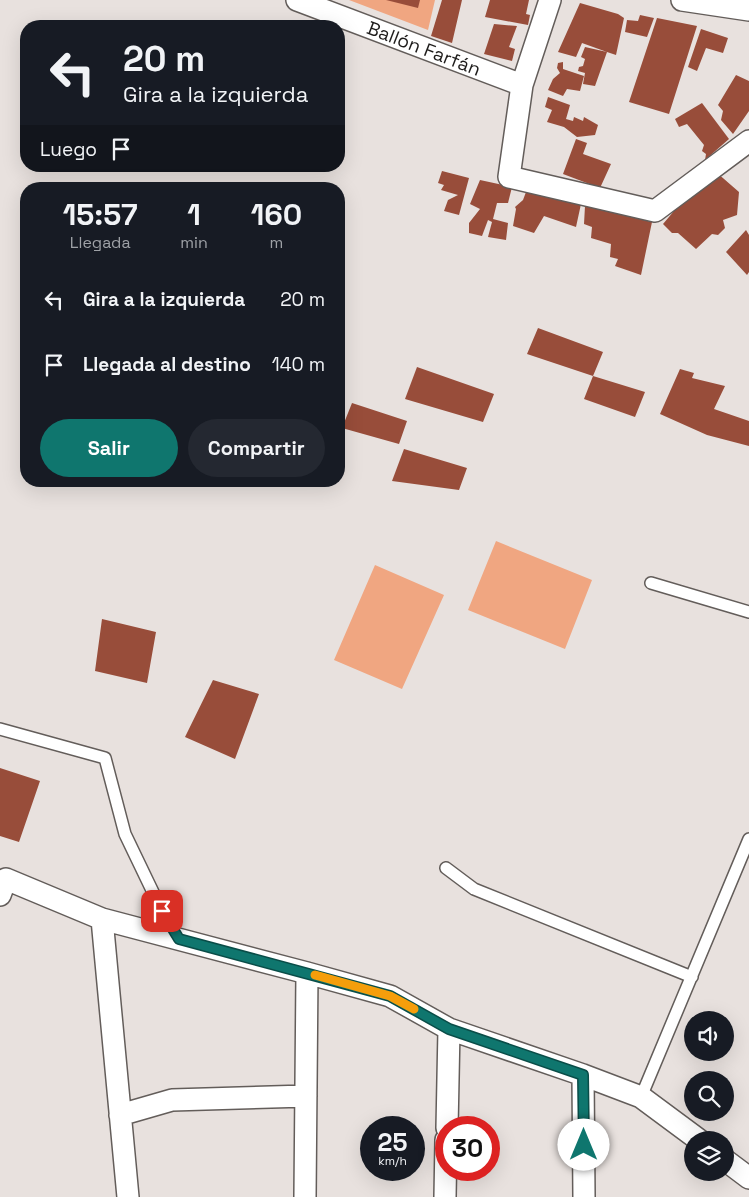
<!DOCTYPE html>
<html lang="es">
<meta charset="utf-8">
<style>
:root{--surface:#171b24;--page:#242831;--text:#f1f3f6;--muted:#9ea1a6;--accent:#0f766e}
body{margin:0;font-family:"Space Grotesk",sans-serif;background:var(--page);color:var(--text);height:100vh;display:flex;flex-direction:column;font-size:19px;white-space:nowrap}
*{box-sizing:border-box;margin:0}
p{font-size:16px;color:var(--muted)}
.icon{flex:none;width:28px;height:28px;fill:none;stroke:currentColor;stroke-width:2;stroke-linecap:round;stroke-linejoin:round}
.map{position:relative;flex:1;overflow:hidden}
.panel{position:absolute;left:20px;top:182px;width:325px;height:305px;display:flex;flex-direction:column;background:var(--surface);border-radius:20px;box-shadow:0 5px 20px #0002}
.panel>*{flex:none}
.hud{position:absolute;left:20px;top:20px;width:325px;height:152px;border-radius:20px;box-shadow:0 5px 20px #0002;background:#171b24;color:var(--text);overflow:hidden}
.controls{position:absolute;left:684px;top:1011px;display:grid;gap:10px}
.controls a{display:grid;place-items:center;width:50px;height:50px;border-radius:50%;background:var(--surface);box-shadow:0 5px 20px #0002;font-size:25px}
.speed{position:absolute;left:360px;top:1116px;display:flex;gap:10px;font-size:25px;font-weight:700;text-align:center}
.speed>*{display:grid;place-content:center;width:65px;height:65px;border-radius:50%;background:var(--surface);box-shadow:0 5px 20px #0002;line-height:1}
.speed small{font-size:12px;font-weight:400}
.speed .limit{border:8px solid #d22;background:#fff;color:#111}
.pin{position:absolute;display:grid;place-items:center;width:42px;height:42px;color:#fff;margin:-21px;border-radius:10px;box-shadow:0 2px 8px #0006}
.me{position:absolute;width:55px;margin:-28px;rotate:0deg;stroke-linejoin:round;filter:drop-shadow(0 0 4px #0008)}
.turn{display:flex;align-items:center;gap:18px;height:105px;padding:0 20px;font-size:22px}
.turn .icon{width:65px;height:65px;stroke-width:2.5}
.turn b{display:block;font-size:35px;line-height:42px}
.then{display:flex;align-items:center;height:48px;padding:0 20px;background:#0003;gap:10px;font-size:19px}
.eta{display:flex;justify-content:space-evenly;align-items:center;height:85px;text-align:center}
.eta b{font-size:30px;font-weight:800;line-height:35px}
.button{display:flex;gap:10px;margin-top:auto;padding:10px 20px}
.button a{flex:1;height:58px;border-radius:30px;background:var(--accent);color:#fff;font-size:20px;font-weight:800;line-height:58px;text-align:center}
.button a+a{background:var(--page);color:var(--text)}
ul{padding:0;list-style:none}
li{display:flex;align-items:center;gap:15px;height:65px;padding:0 20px}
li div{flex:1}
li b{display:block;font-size:19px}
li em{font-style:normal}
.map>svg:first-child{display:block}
.green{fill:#f0a681}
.building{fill:#984d3a}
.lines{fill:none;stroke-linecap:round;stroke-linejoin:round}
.service-casing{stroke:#635d5a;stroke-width:14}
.minor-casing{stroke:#635d5a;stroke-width:24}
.service{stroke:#fff;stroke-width:11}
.minor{stroke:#fff;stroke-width:21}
.route-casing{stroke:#0a4d48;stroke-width:12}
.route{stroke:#0f766e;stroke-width:9}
.slow{stroke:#f59e0b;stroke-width:9}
.labels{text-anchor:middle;stroke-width:5;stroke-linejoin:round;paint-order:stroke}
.street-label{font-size:19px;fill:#1e1c1b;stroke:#fff}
</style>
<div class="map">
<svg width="749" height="1197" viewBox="0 0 749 1197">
<rect width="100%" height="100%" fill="#e8e1de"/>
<path class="green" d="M349 0H435L428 30Z
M496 541 592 580 565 649 468 610Z
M375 565 444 595 402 689 334 660Z"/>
<path class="building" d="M386 0H420L418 8Z
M442 0H462L452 43 431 36Z
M490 0H529L526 14 530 15 528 25 485 17Z
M580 3 618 14 624 18 616 55 607 52 595 86 583 84 585 73 578 71 579 67 583 66 585 59 581 57 585 47 607 52 582 43 576 57 558 52Z
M640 15 654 18 647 37 625 32 627 20 638 21Z
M657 18 697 26 669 114 629 102Z
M494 24 517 26 509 47 515 49 512 61 484 54Z
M701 29 728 38 723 53 706 48 697 71 688 67Z
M563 62V69L584 76 580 91 567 89 563 96 548 90 553 79 560 73 557 68 558 63Z
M736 75 749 81V111L733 134 721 120 723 111 718 105Z
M548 97 570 105 566 119 573 121 574 117 583 121 584 117 598 125 595 135 577 137 564 127 547 122 552 110 545 107Z
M702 103 729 139 705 160 706 154 702 151 704 145 687 124 679 127 675 119Z
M576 139 587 143 583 154 611 164 600 188 563 174Z
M442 171 469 178 459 215 444 211 448 200 458 195 441 190 444 185 438 183Z
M716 172 739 192 737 215 723 220 725 228 718 235 712 234 696 249 678 233H672L663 224 691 191Z
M480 180 512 187 508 203H497L493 219 508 223 506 240 488 237 492 222 488 220 482 236 469 233V223L480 209 470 204Z
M526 192 581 204 576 227 544 216 534 233 513 226 516 209 515 207 523 200Z
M585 206 652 222 641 275 615 266 618 259 610 257 611 244 591 238 592 227 584 224Z
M746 230 749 235V272L747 275 726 252Z
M538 328 603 352 593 376 527 354Z
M417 367 494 394 483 422 405 399Z
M680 369 694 373 692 378 725 386 714 409 749 421V446L707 435 660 414Z
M593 376 645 392 635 417 584 399Z
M352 403 407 421 399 444 342 428Z
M404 449 467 468 459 490 392 481Z
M102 619 156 632 147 683 95 671Z
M213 680 259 694 235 759 185 737Z
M0 768 40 781 19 842 0 836Z"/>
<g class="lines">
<defs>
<path id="service" d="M651 583 749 612
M0 729 105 758 125 834 162 911 179 939
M446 868 474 889 692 977
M641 1097 749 839"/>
<path id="minor" d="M297 0 522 85
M550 0 522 85 509 177 655 211 749 141
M682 0 749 10
M0 895 6 879 102 919 307 973 390 996 449 1029 583 1075 641 1097 699 1140
M102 919 128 1197
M583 1075 584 1197
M120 1115 172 1100 306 1096
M447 1128 449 1029
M725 1160 749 1178
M305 1197 307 973
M445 1197 446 1140"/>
</defs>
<use href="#service" class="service-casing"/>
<use href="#minor" class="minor-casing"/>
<use href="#service" class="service"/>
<use href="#minor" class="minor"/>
</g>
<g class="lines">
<defs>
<path id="route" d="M162 911 179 939 390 996 449 1029 583 1075 584 1145"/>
</defs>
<use href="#route" class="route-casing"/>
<use href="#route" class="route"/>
<path class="slow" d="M315 975 390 996 414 1009"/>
</g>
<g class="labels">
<g class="street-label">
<text transform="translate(424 48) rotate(21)" y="7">Ballón Farfán</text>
</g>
</g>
</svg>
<div class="controls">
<a><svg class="icon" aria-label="sound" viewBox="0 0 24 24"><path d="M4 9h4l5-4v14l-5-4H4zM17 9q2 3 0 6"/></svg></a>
<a><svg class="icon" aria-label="search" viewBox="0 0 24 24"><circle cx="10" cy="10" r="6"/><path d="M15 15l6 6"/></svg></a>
<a><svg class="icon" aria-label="layers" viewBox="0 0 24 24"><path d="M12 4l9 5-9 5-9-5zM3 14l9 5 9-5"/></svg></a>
</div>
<div class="speed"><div>25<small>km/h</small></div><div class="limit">30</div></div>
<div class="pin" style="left:162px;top:911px;background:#d93025"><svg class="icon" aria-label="arrive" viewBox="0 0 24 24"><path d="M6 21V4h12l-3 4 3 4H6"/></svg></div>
<svg class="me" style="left:584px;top:1145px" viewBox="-20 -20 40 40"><circle r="19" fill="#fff"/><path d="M0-13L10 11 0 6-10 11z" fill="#0f766e"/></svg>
<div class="hud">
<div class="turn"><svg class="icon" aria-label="left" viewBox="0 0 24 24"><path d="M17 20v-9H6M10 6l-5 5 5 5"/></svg><div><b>20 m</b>Gira a la izquierda</div></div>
<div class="then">Luego<svg class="icon" aria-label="arrive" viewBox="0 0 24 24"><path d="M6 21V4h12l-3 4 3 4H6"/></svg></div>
</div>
<section class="panel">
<div class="eta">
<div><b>15:57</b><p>Llegada</p></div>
<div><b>1</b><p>min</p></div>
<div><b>160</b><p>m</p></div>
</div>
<ul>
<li><svg class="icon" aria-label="left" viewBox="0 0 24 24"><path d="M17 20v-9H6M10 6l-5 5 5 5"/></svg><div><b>Gira a la izquierda</b></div><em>20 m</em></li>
<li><svg class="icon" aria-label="arrive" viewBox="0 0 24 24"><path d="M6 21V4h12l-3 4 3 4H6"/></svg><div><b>Llegada al destino</b></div><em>140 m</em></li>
</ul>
<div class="button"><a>Salir</a><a>Compartir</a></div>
</section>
</div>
